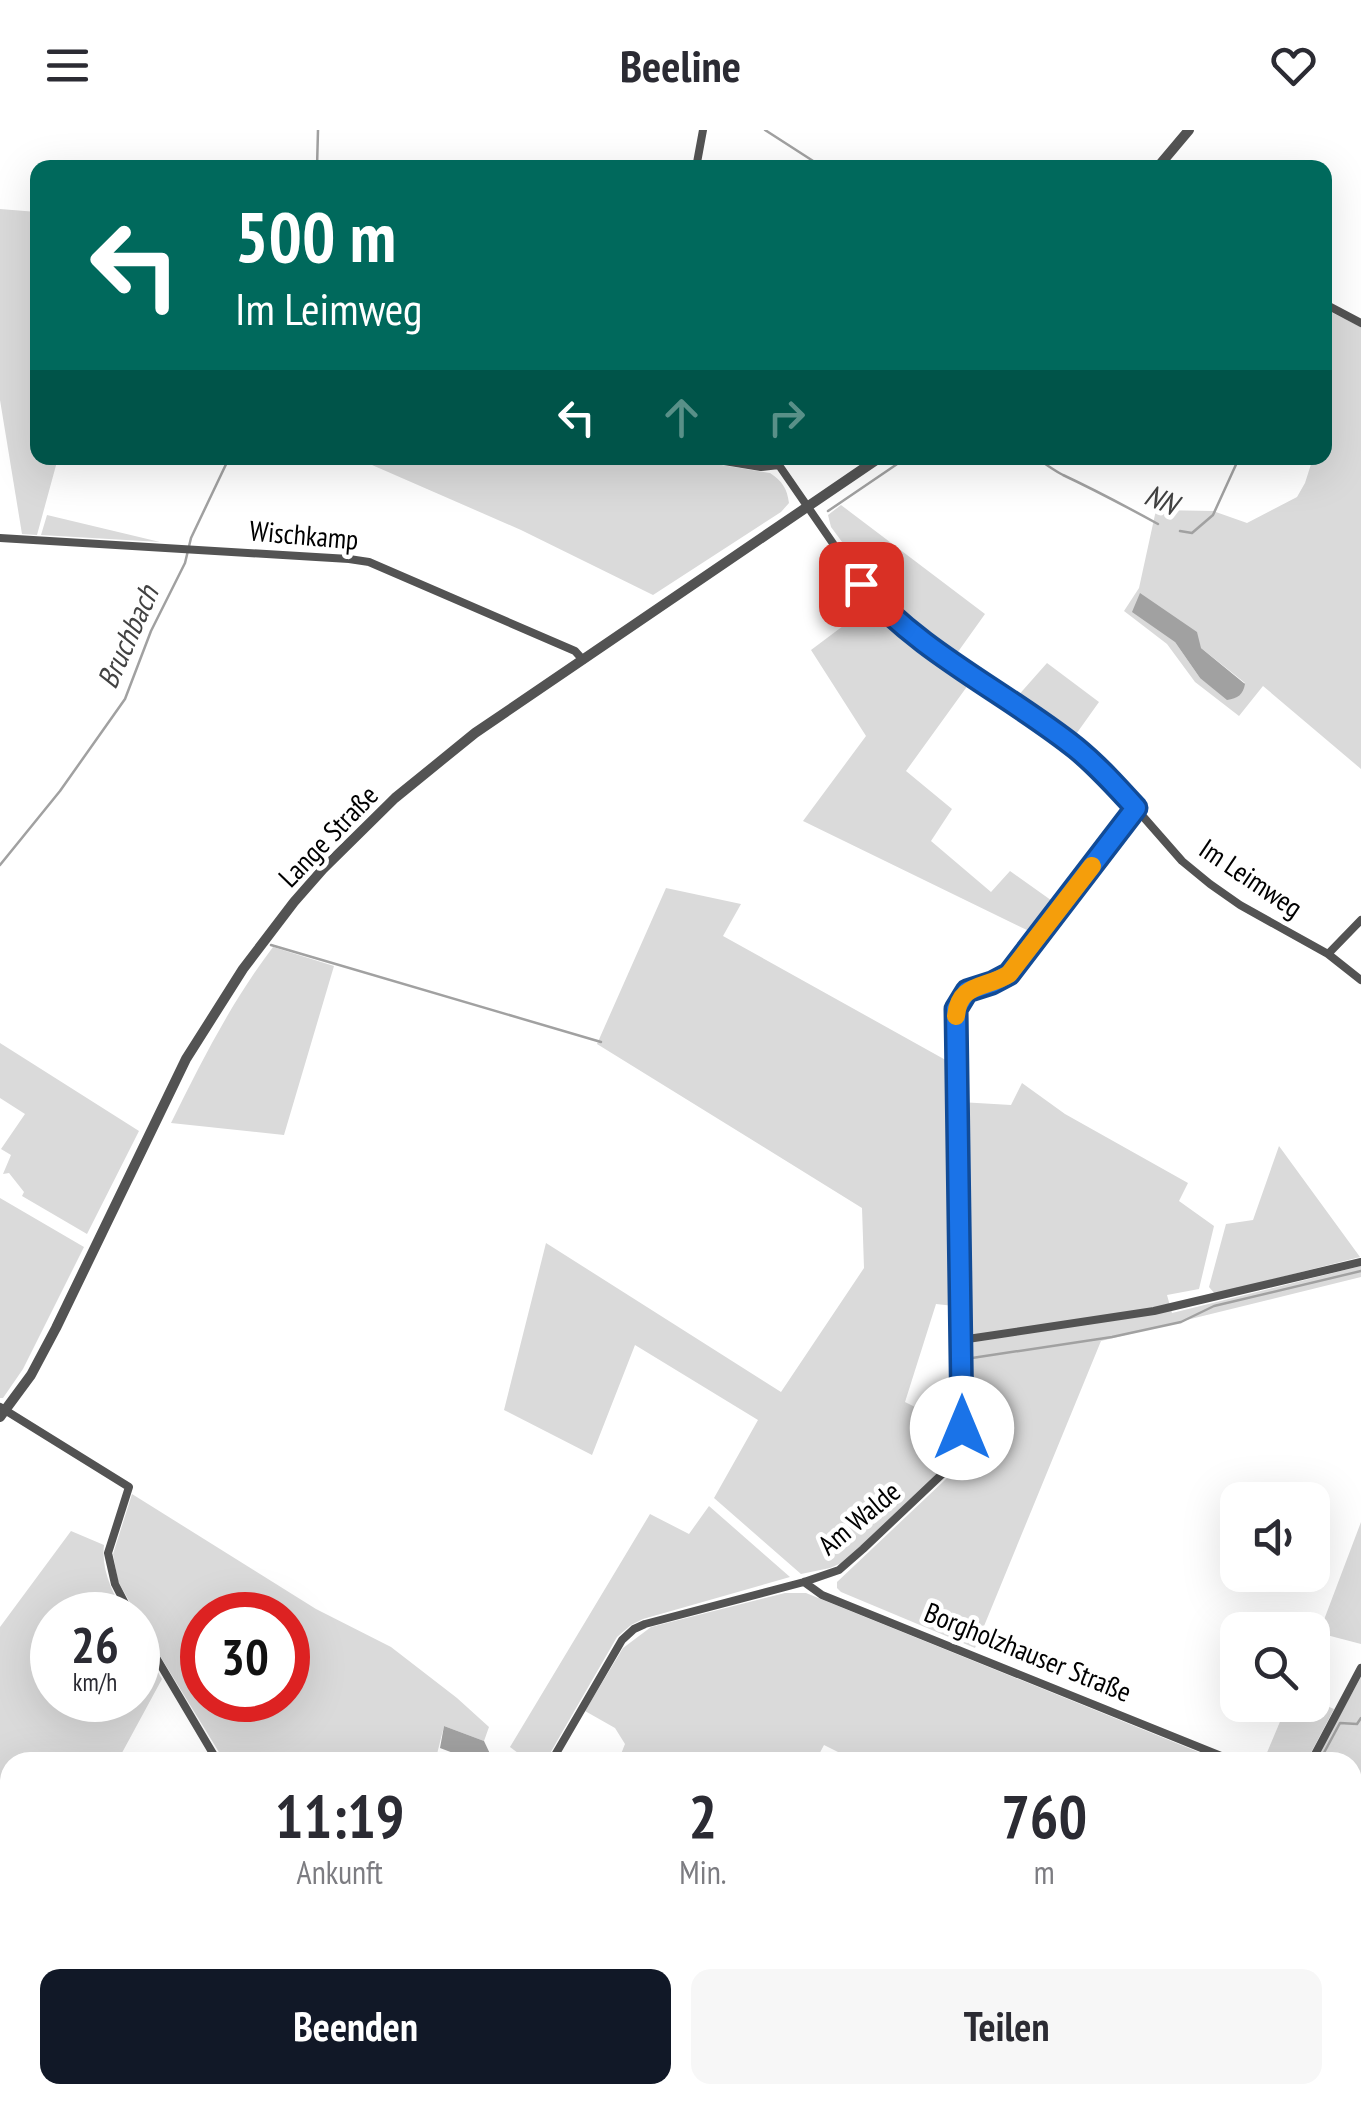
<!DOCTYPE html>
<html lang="de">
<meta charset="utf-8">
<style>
:root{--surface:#fff;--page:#f7f7f7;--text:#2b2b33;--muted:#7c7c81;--accent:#111827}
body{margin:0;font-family:"PT Sans Narrow",sans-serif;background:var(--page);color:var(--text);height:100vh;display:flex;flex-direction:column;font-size:38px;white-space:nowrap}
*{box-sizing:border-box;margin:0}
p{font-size:32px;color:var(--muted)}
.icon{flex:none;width:55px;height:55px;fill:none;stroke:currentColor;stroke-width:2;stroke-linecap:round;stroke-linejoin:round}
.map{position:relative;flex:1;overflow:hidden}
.details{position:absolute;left:0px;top:1622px;width:1362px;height:352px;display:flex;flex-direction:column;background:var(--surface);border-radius:30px 30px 0 0;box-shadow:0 10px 40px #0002}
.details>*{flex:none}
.banner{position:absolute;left:30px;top:30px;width:1302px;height:305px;border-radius:20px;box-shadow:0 10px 40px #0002;background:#00695c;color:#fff;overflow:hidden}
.buttons{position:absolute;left:1220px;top:1352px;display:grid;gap:20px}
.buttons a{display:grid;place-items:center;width:110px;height:110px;border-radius:20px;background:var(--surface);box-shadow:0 10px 40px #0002;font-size:50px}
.speed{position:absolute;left:30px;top:1462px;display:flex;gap:20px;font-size:50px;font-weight:700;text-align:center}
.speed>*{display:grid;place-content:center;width:130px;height:130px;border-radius:50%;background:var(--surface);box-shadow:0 10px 40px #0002;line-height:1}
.speed small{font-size:25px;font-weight:400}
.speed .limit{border:15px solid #d22;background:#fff;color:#111}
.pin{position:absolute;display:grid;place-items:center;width:85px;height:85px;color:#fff;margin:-42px;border-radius:20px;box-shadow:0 5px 15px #0006}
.me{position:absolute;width:110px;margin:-55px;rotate:0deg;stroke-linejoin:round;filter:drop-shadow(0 0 8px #0008)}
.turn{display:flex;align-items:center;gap:35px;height:210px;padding:0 40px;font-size:45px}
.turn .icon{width:130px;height:130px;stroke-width:2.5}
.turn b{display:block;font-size:70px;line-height:85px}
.lanes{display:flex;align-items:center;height:95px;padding:0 40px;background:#0003;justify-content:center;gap:50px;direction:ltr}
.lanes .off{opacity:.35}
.eta{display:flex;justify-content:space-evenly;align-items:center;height:170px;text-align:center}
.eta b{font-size:60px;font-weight:800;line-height:70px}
.action{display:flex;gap:20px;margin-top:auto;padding:20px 40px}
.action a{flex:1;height:115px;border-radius:20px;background:var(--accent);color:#fff;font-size:40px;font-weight:800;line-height:115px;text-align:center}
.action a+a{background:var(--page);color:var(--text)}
header{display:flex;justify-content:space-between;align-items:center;height:130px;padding:0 40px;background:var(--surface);font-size:45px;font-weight:800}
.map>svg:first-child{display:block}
.green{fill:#dadada;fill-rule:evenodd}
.water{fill:#a1a1a1}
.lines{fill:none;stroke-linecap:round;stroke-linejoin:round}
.stream{stroke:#a1a1a1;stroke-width:2.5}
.primary-casing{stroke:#dbdbdb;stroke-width:18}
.minor{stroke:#535353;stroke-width:8}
.tertiary{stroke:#535353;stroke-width:10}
.primary{stroke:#000;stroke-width:12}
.route-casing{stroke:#114b97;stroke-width:25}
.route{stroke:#1a73e8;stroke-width:18}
.slow{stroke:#f59e0b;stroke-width:18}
.labels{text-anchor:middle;stroke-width:9;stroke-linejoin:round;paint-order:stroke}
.street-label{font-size:28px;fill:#000;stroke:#fff}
.water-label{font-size:30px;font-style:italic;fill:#424242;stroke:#fff}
</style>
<header><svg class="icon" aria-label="menu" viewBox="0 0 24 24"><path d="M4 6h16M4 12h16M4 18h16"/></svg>Beeline<svg class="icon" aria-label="heart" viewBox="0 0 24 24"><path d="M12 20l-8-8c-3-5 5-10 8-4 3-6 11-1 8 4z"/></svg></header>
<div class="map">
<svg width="1361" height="1974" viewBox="0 0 1361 1974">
<rect width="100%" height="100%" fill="#fff"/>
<path class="green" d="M0 79 37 82 38 328H58L37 405 22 404 0 270Z
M1325 179 1361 197V639L1263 556 1239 586 1195 552 1167 514 1124 481 1139 458 1156 380 1213 381 1247 393 1297 367 1305 353 1313 328H1325ZM1175 512 1201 518 1245 553 1200 548Z
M356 328H679L770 343C782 351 787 358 789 373L781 382 653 465 521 400Z
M841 375 985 484 955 526 905 488 885 470 831 397 828 385Z
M47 385 160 412 41 405Z
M871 475 898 500 971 551 906 641 952 679 931 711 991 762 1010 741 1055 773 1033 803 803 691 866 606 811 520Z
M1047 533 1099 572 1074 607 1016 568Z
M666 758 741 774 723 806 951 933 954 1176 936 1174 905 1272 957 1298 956 1322 947 1337 844 1432 830 1438 801 1444 714 1368 758 1290 635 1215 592 1325 504 1280 546 1113 781 1262 864 1138 862 1078 597 914Z
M273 817 334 836 284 1005 171 993C201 932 232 871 273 817Z
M0 913 139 1001 87 1104 22 1066 24 1062 9 1043 3 1044 11 1025 1 1019 25 984 0 968Z
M1022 953 1065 984 1188 1053 1179 1071 1214 1096 1199 1159 1167 1165 1172 1183 1361 1136V1147L1101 1211 975 1518 841 1462 837 1458V1452L965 1331 966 1226 960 972 1011 975Z
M1279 1016 1360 1127 1215 1164 1209 1157 1226 1094 1253 1090Z
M0 1068 84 1117 23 1239 3 1268H0Z
M132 1364 316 1479 391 1517 457 1568 489 1597 484 1611 444 1596 435 1632H225L154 1516 118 1451 113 1424ZM202 1485H288V1570H202Z
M709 1376 790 1447 643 1489 631 1495 617 1507 545 1632H530L510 1617 650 1384 689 1404Z
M1361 1392V1514L1319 1503Z
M71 1401 104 1415C101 1441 113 1463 125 1485H52V1570H138V1508L162 1549 117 1632H10V1649L0 1648V1497Z
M785 1463H806L1223 1632H858L824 1615 815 1632H634L621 1624 625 1614 615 1598 585 1581 623 1518 651 1497Z
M1361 1547V1680L1353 1677 1352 1632H1314Z
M1313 1570 1334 1579 1306 1632H1263L1287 1575H1312Z
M0 1674 10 1676V1965H69L66 1974H0Z
M210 1965H358L353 1974H229Z
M373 1965H655L649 1974H368Z
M747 1965H1236L1240 1974H744Z"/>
<path class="water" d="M1140 463 1197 502 1201 518 1245 554C1243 565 1238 568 1227 570L1200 548 1175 512 1132 482Z
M444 1596 484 1611 492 1628 483 1632H477L440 1618Z"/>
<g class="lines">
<path class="stream" d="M765 0 824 38
M317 38 318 0
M1035 328C1045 333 1053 340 1063 345 1095 360 1127 377 1158 394
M828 381 906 328
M1180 401 1192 403 1213 385 1239 328
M0 735 60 661 125 569 151 501 185 433 191 408 229 328
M271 815 601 912
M972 1228 1112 1207 1181 1192 1214 1176 1361 1141
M1319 1632 1340 1593 1357 1594 1361 1588
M0 1665 10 1667"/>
<defs>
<path id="primary" d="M0 1657 10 1659
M1352 1766 1361 1764"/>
</defs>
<use href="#primary" class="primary-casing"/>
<path class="minor" d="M696 38 703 0
M1325 174 1361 193
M706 328 761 337 779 335
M774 328 861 454 899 495 1074 617 1111 650 1182 731 1210 754 1240 775 1328 824 1361 850
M0 408 349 429 369 432 575 521 583 530
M1328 824 1361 790
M961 1210 1154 1181 1361 1132
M0 1277 129 1357 108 1423 115 1454 131 1485
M804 1452 822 1465 1236 1632
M138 1497 218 1632
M551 1632 622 1510 634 1499 645 1494 804 1452 839 1440 863 1419 956 1331 961 1315 962 1298 956 879C968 852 987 858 1009 844L1136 678
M1311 1632 1361 1538
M1352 1680 1361 1683
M360 1974 365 1965"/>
<path class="tertiary" d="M1157 38 1189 0
M0 1287 31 1245 56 1198 186 929 243 839 294 772 323 739 395 668 475 603 879 328"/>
<use href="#primary" class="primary"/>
</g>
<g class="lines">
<defs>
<path id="route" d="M861 454C920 523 1006 562 1076 618 1098 636 1117 657 1136 678L1009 844 992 853 967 861 956 879 962 1298"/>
</defs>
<use href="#route" class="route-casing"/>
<use href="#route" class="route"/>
<path class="slow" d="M956 886C959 852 986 859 1009 844L1092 736"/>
</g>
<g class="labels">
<g class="street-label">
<text transform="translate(304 405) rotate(5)" y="10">Wischkamp</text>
<text transform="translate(328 706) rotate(-46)" y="10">Lange Straße</text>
<text transform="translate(1251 748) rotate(34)" y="10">Im Leimweg</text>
<text transform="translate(859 1388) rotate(-40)" y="10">Am Walde</text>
<text transform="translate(1028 1522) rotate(22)" y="10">Borgholzhauser Straße</text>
</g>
<g class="water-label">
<text transform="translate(1161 370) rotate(23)" y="10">NN</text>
<text transform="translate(128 507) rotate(-66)" y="10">Bruchbach</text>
</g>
</g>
</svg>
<div class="buttons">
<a><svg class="icon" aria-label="sound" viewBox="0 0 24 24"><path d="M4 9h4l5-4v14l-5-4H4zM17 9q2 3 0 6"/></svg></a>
<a><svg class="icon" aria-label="search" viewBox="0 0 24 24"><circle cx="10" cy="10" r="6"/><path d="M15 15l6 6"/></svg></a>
</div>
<div class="speed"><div>26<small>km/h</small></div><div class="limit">30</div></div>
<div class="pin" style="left:861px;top:454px;background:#d93025"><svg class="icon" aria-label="arrive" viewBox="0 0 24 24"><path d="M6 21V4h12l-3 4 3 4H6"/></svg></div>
<svg class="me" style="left:962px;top:1298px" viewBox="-20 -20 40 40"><circle r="19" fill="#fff"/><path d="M0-13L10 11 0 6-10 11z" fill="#1a73e8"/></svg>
<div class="banner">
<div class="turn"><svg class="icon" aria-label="left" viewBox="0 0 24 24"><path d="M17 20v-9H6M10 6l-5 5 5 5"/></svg><div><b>500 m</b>Im Leimweg</div></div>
<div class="lanes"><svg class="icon" aria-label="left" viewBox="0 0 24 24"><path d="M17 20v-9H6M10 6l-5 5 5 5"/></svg><svg class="icon off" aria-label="ahead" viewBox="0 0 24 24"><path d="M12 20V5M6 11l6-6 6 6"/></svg><svg class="icon off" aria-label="right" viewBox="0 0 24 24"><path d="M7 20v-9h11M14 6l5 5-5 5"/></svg></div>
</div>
<section class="details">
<div class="eta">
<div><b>11:19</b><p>Ankunft</p></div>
<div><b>2</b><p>Min.</p></div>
<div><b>760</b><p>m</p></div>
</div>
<div class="action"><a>Beenden</a><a>Teilen</a></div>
</section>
</div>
